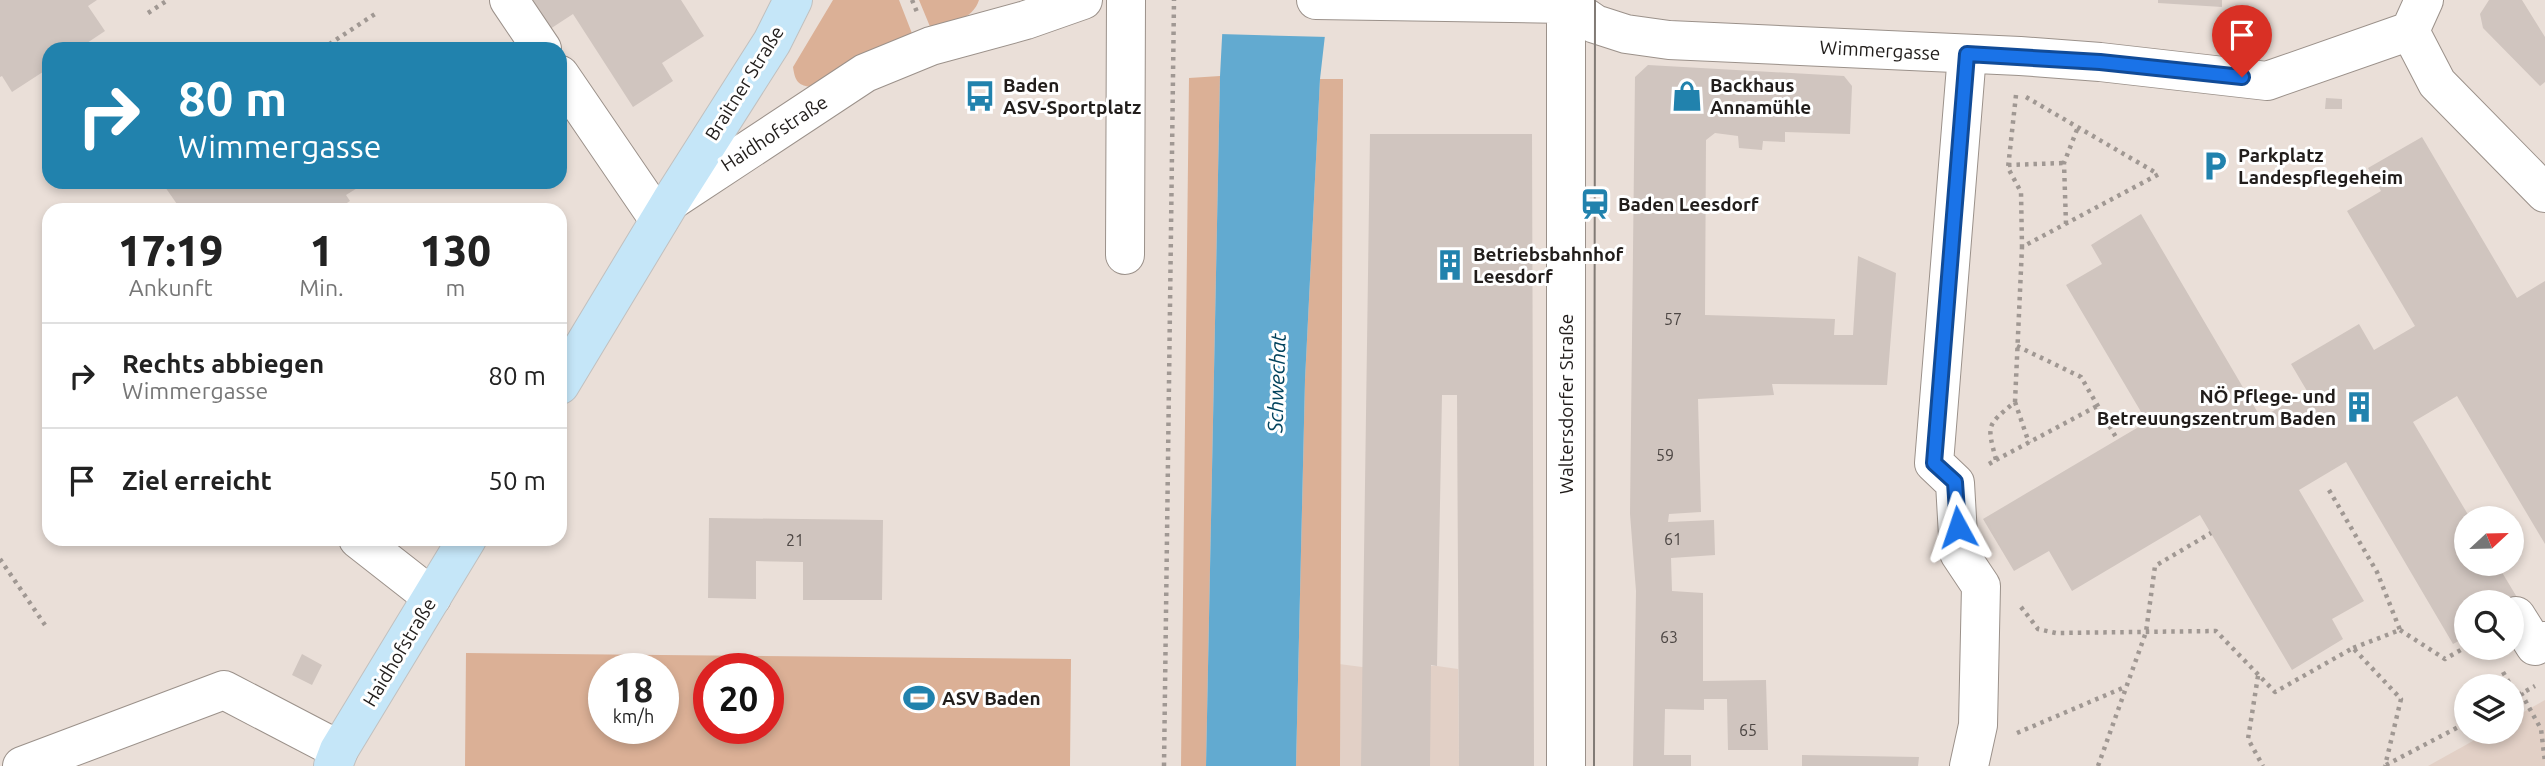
<!DOCTYPE html>
<html lang="de">
<meta charset="utf-8">
<style>
:root{--surface:#fff;--page:#f2f2f2;--text:#222;--muted:#767676;--line:#e0e0e0}
body{margin:0;font-family:Ubuntu,sans-serif;background:var(--page);color:var(--text);height:100vh;display:flex;flex-direction:column;font-size:26px;white-space:nowrap}
*{box-sizing:border-box;margin:0}
p{font-size:23px;color:var(--muted)}
.icon{flex:none;width:38px;height:38px;fill:none;stroke:currentColor;stroke-width:2;stroke-linecap:round;stroke-linejoin:round}
.map{position:relative;flex:1;overflow:hidden}
.side{position:absolute;left:42px;top:203px;width:525px;height:343px;display:flex;flex-direction:column;background:var(--surface);border-radius:21px;box-shadow:0 4px 10px #0003}
.side>*{flex:none}
.banner{position:absolute;left:42px;top:42px;width:525px;height:147px;border-radius:21px;box-shadow:0 4px 10px #0003;background:#2182ad;color:#fff;overflow:hidden}
.needle{width:46px;rotate:68deg}
.buttons{position:absolute;left:2454px;top:506px;display:grid;gap:14px}
.buttons a{display:grid;place-items:center;width:70px;height:70px;border-radius:50%;background:var(--surface);box-shadow:0 4px 10px #0003;font-size:35px}
.speed{position:absolute;left:588px;top:653px;display:flex;gap:14px;font-size:35px;font-weight:700;text-align:center}
.speed>*{display:grid;place-content:center;width:91px;height:91px;border-radius:50%;background:var(--surface);box-shadow:0 4px 10px #0003;line-height:1}
.speed small{font-size:18px;font-weight:400}
.speed .limit{border:10px solid #d22;background:#fff;color:#111}
.pin{position:absolute;display:grid;place-items:center;width:60px;height:60px;color:#fff;margin:-72px -30px;border-radius:50% 50% 50% 0;rotate:-45deg;box-shadow:0 0 7px #0007}
.pin .icon{rotate:45deg}
.me{position:absolute;width:77px;margin:-38px;rotate:355deg;stroke-linejoin:round;filter:drop-shadow(0 0 5px #0008)}
.turn{display:flex;align-items:center;gap:24px;height:147px;padding:0 21px;font-size:32px}
.turn .icon{width:91px;height:91px;stroke-width:2.5}
.turn b{display:block;font-size:49px;line-height:60px}
.eta{display:flex;justify-content:space-evenly;align-items:center;height:119px;text-align:center}
.eta b{font-size:42px;font-weight:800;line-height:49px}
ul{padding:0;list-style:none}
li{display:flex;align-items:center;gap:21px;height:105px;padding:0 21px;border-top:2px solid var(--line)}
li div{flex:1}
li b{display:block;font-size:26px}
li em{font-style:normal}
.map>svg:first-child{display:block}
.built{fill:#e2d0c6}
.green{fill:#dbb096;fill-rule:evenodd}
.water{fill:#62aad0}
.pier{fill:#eadfd8}
.building{fill:#d0c5bf}
.lines{fill:none;stroke-linecap:round;stroke-linejoin:round}
.minor-casing{stroke:#9b918a;stroke-width:40}
.major-casing{stroke:#c1c0bf;stroke-width:40}
.path{stroke:#a09893;stroke-width:4.5;stroke-dasharray:3.5 5;stroke-linecap:butt}
.minor{stroke:#fff;stroke-width:38}
.major{stroke:#c5e6f8;stroke-width:38}
.tram{stroke:#817a75;stroke-width:2}
.route-casing{stroke:#114b97;stroke-width:18}
.route{stroke:#1a73e8;stroke-width:12}
.labels{text-anchor:middle;stroke-width:6;stroke-linejoin:round;paint-order:stroke}
.number-label{font-size:16px;fill:#4d4744}
.street-label{font-size:19px;fill:#211d1b;stroke:#fff}
.poi-label{font-size:19px;font-weight:bold;fill:#211d1b;stroke:#fff;text-anchor:start}
.water-label{font-size:21px;font-style:italic;fill:#03435d;stroke:#fff}
</style>
<div class="map">
<svg width="2545" height="766" viewBox="0 0 2545 766">
<rect width="100%" height="100%" fill="#eadfd8"/>
<path class="built" d="M1339 664 1362 667 1437 666 1458 669 1459 766H1340Z
M2545 700V766H2428L2489 732H2511V719Z"/>
<path class="green" d="M833 0H899L913 36 813 87C798 86 795 81 793 67Z
M919 0H979C973 20 949 23 931 29Z
M1220 76 1206 766H1181L1189 78Z
M1320 79H1343L1340 766H1296L1305 380Z
M466 653 1071 659 1070 766H465ZM663 668V728H604V668ZM768 668V728H709V668Z"/>
<path class="water" d="M1224 0H1329L1320 79 1305 380 1296 766H1206L1220 76Z"/>
<path class="pier" d="M1220 0H1333L1328 37 1219 34Z"/>
<path class="building" d="M0 0H97L88 6 105 31 78 49H49V68L12 92 2 76 0 77Z
M527 0H681L704 36 662 63 673 81 633 107 573 14 547 31Z
M2158 0H2222V7L2158 3Z
M2489 0H2522L2545 37V82L2540 86 2483 28 2480 14Z
M1648 65 1844 76 1852 86 1850 134 1785 132V142L1763 141 1762 150 1739 148 1738 136 1715 133 1706 140 1705 315 1835 319 1834 335H1853L1858 256 1896 273 1887 385 1772 384 1774 395 1698 399 1701 512 1669 514 1668 522 1714 520 1715 555 1671 558 1672 591 1703 593V681L1766 680 1768 750H1728L1727 699H1704V710L1665 709 1664 755H1691V766H1633L1636 591 1630 514 1635 77Z
M2326 98 2342 99V109H2325Z
M1370 134H1532L1534 766H1459L1457 395H1442L1437 666 1431 665 1430 766H1361Z
M2422 137 2517 298 2545 281V544L2457 396 2413 422 2470 518H2466V564H2497L2521 604 2466 602V637L2453 644 2346 462 2299 490 2364 601 2332 619 2343 639 2292 670 2200 515 2072 591 2049 551 2014 571 1983 519 2147 422 2066 285 2102 264 2091 245 2141 214 2261 418 2307 391 2291 364 2359 324 2374 350 2415 326 2347 211 2381 191 2368 168Z
M166 182H367L346 195 350 201 336 210H175L179 207 163 184Z
M709 518 883 520 882 600H803V562L756 561V599L708 598Z
M302 654 322 665 312 685 292 675Z
M1802 755 1919 757 1918 766H1802Z"/>
<g class="lines">
<defs>
<path id="minor" d="M509 0 542 49
M1316 0 1566 4
M1566 4 1595 24 1626 34 1669 40 2020 56 2100 62 2267 81 2410 31 2424 0
M2410 31 2437 83 2545 193
M1967 54 1934 463 1955 483 1959 553 1981 586 1978 725 1969 766
M560 75 659 220
M671 201 865 73 931 46 1026 20 1083 0
M1125 255 1126 0
M358 539 432 597
M2516 616 2535 646 2545 641
M22 766 224 690 339 750
M1566 766V0"/>
<path id="major" d="M560 385 671 201 772 42 793 0
M333 766 339 750 467 539"/>
</defs>
<use href="#minor" class="minor-casing"/>
<use href="#major" class="major-casing"/>
<path class="path" d="M912 0 917 12
M148 13 168 0
M322 49 375 14
M2016 95 2008 168 2021 192 2022 247
M2026 97 2158 174
M2008 165 2064 163
M2066 224 2064 163 2078 127
M2017 346 2081 377 2117 439
M2015 402 2029 443
M1996 460 2097 406
M1989 464 1996 460C1987 424 1986 426 2015 402L2022 247 2159 174
M2329 490 2377 572 2400 630 2353 648
M0 559 45 625
M2021 607 2038 629 2056 633 2216 631 2275 692 2353 648 2401 699 2385 766
M2400 630 2445 659 2466 647
M2503 672 2511 686
M2258 676 2248 739 2263 766
M2521 693 2541 729 2545 762
M2511 699 2535 686
M2017 733 2125 687
M2386 765 2466 723
M1164 766 1174 0
M2098 766 2146 632 2155 566 2211 533"/>
<use href="#minor" class="minor"/>
<use href="#major" class="major"/>
<path class="tram" d="M1594 766 1595 0"/>
</g>
<g class="lines">
<defs>
<path id="route" d="M1958 527 1955 482 1934 463 1967 54 2100 62 2242 77"/>
</defs>
<use href="#route" class="route-casing"/>
<use href="#route" class="route"/>
</g>
<defs>
<symbol id="bus-bare" viewBox="-9 -9 18 18"><path d="M-5-6H5V4H4V6H2V4H-2V6H-4V4H-5ZM-3.5-4V0h7V-4ZM-3.5 1.2v1.5H-2V1.2ZM2 1.2v1.5H3.5V1.2Z" fill="#2182ad" stroke="#fff" stroke-width="2.5" paint-order="stroke"/></symbol>
<symbol id="shop-bare" viewBox="-9 -9 18 18"><path d="M-5-2.5h2.3a2.7 3.5 0 0 1 5.4 0H5L5.5 6h-11ZM-1.5-2.5h3a1.5 2.3 0 0 0-3 0Z" fill="#2182ad" stroke="#fff" stroke-width="2.5" paint-order="stroke"/></symbol>
<symbol id="parking-bare" viewBox="-9 -9 18 18"><path d="M-3.5-5.5H1a3.5 3.5 0 0 1 0 7H-1V5.5H-3.5ZM-1-3.4V-.6H.8a1.4 1.4 0 0 0 0-2.8Z" fill="#2182ad" stroke="#fff" stroke-width="2.5" paint-order="stroke"/></symbol>
<symbol id="station-bare" viewBox="-9 -9 18 18"><path d="M-3-6H3Q5-6 5-4V2Q5 4 3 4L4.5 6H3L1.5 4h-3L-3 6H-4.5L-3 4Q-5 4-5 2V-4Q-5-6-3-6ZM-3.5-4v3h7v-3ZM-3.5 1v1.5H-2V1ZM2 1v1.5H3.5V1Z" fill="#2182ad" stroke="#fff" stroke-width="2.5" paint-order="stroke"/></symbol>
<symbol id="building-bare" viewBox="-9 -9 18 18"><path d="M-4-6H4V6H1V3H-1V6H-4ZM-2.5-4.3h1.7v1.8h-1.7ZM.8-4.3h1.7v1.8H.8ZM-2.5-1h1.7V.8h-1.7ZM.8-1h1.7V.8H.8Z" fill="#2182ad" stroke="#fff" stroke-width="2.5" paint-order="stroke"/></symbol>
<symbol id="stadium-bare" viewBox="-9 -9 18 18"><path d="M0-5a6.5 5 0 1 0 0 10a6.5 5 0 1 0 0-10ZM-3.5-1.8h7v3.6h-7Z" fill="#2182ad" stroke="#fff" stroke-width="2.5" paint-order="stroke"/></symbol>
</defs>
<g fill-rule="evenodd">
<use href="#bus-bare" x="958" y="74" width="44" height="44"/>
<use href="#shop-bare" x="1665" y="74" width="44" height="44"/>
<use href="#parking-bare" x="2193" y="144" width="44" height="44"/>
<use href="#station-bare" x="1573" y="182" width="44" height="44"/>
<use href="#building-bare" x="1428" y="243" width="44" height="44"/>
<use href="#building-bare" x="2337" y="385" width="44" height="44"/>
<use href="#stadium-bare" x="897" y="676" width="44" height="44"/>
</g>
<g class="labels">
<g class="number-label">
<text x="1673" y="325">57</text>
<text x="1665" y="461">59</text>
<text x="1673" y="545">61</text>
<text x="795" y="546">21</text>
<text x="1669" y="643">63</text>
<text x="1748" y="736">65</text>
</g>
<g class="street-label">
<text transform="translate(1880 50) rotate(3)" y="7">Wimmergasse</text>
<text transform="translate(744 83) rotate(-58)" y="7">Braitner Straße</text>
<text transform="translate(774 133) rotate(-33)" y="7">Haidhofstraße</text>
<text transform="translate(1566 404) rotate(-90)" y="7">Waltersdorfer Straße</text>
<text transform="translate(399 652) rotate(-59)" y="7">Haidhofstraße</text>
</g>
<g class="poi-label">
<text x="1003" y="92">Baden<tspan x="1003" dy="22">ASV-Sportplatz</tspan></text>
<text x="1710" y="92">Backhaus<tspan x="1710" dy="22">Annamühle</tspan></text>
<text x="2238" y="162">Parkplatz<tspan x="2238" dy="22">Landespflegeheim</tspan></text>
<text x="1618" y="211">Baden Leesdorf</text>
<text x="1473" y="261">Betriebsbahnhof<tspan x="1473" dy="22">Leesdorf</tspan></text>
<text x="2336" y="403" text-anchor="end">NÖ Pflege- und<tspan x="2336" dy="22">Betreuungszentrum Baden</tspan></text>
<text x="942" y="705">ASV Baden</text>
</g>
<g class="water-label">
<text transform="translate(1277 383) rotate(-88)" y="7">Schwechat</text>
</g>
</g>
</svg>
<div class="buttons">
<a><svg class="needle" viewBox="-14 -14 28 28"><path d="M0-13l5 13h-10z" fill="#e53935"/><path d="M0 13l5-13h-10z" fill="#767676"/></svg></a>
<a><svg class="icon" aria-label="search" viewBox="0 0 24 24"><circle cx="10" cy="10" r="6"/><path d="M15 15l6 6"/></svg></a>
<a><svg class="icon" aria-label="layers" viewBox="0 0 24 24"><path d="M12 4l9 5-9 5-9-5zM3 14l9 5 9-5"/></svg></a>
</div>
<div class="speed"><div>18<small>km/h</small></div><div class="limit">20</div></div>
<div class="pin" style="left:2242px;top:77px;background:#d93025"><svg class="icon" aria-label="arrive" viewBox="0 0 24 24"><path d="M6 21V4h12l-3 4 3 4H6"/></svg></div>
<svg class="me" style="left:1958px;top:527px" viewBox="-20 -20 40 40"><path d="M0-17L14 15 0 8-14 15z" fill="#1a73e8" stroke="#fff" stroke-width="4"/></svg>
<div class="banner">
<div class="turn"><svg class="icon" aria-label="right" viewBox="0 0 24 24"><path d="M7 20v-9h11M14 6l5 5-5 5"/></svg><div><b>80 m</b>Wimmergasse</div></div>
</div>
<section class="side">
<div class="eta">
<div><b>17:19</b><p>Ankunft</p></div>
<div><b>1</b><p>Min.</p></div>
<div><b>130</b><p>m</p></div>
</div>
<ul>
<li><svg class="icon" aria-label="right" viewBox="0 0 24 24"><path d="M7 20v-9h11M14 6l5 5-5 5"/></svg><div><b>Rechts abbiegen</b><p>Wimmergasse</p></div><em>80 m</em></li>
<li><svg class="icon" aria-label="arrive" viewBox="0 0 24 24"><path d="M6 21V4h12l-3 4 3 4H6"/></svg><div><b>Ziel erreicht</b></div><em>50 m</em></li>
</ul>
</section>
</div>
